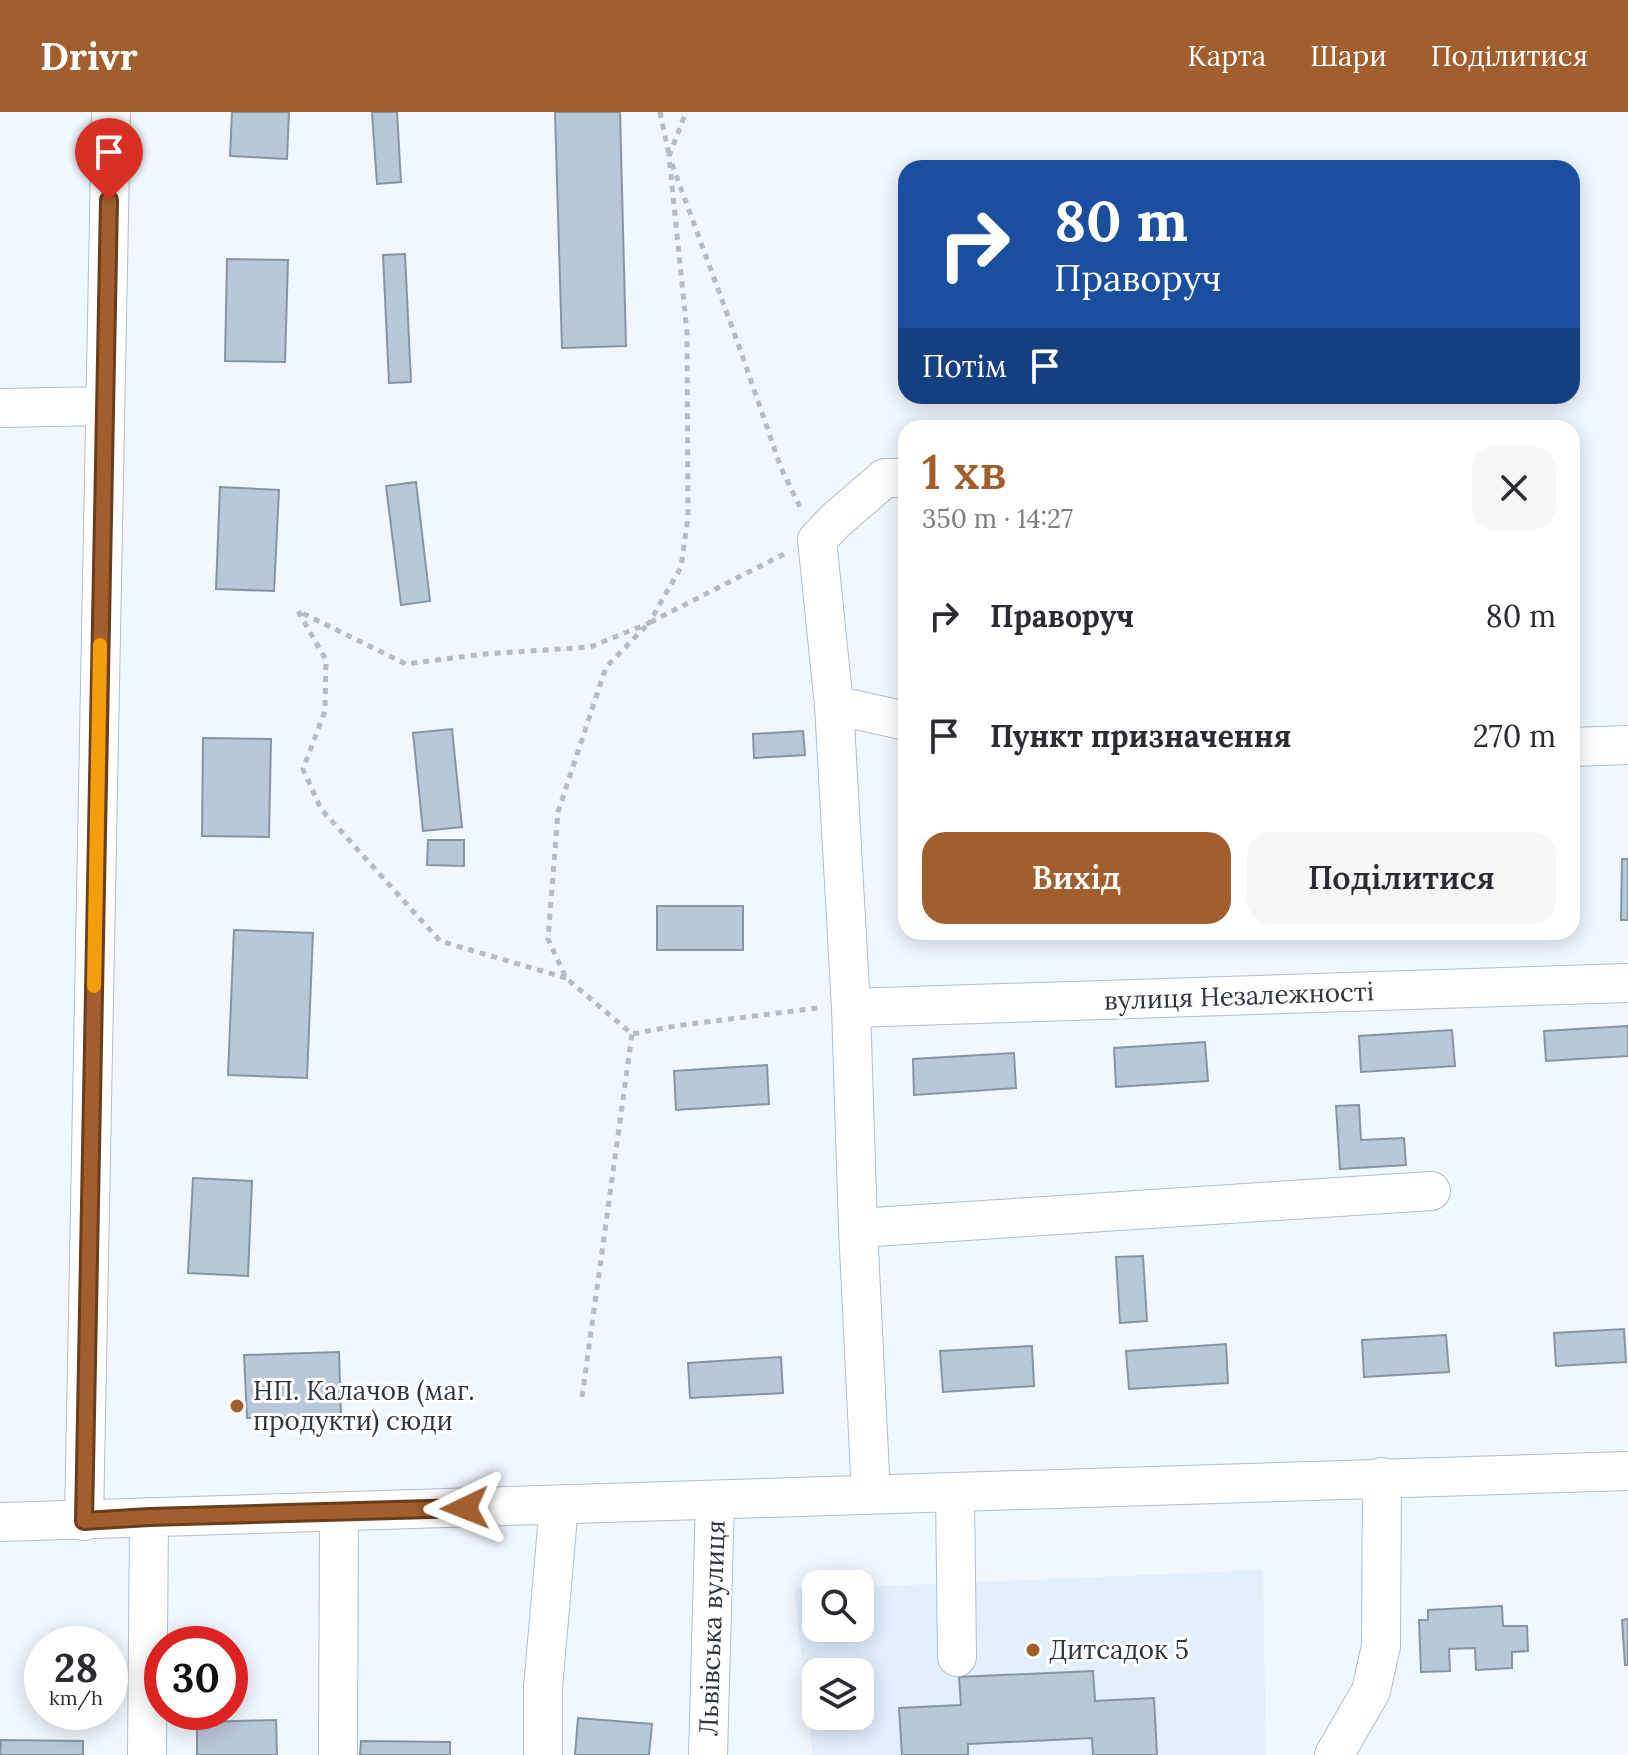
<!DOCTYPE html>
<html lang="uk">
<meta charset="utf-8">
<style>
:root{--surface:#fff;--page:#f7f7f7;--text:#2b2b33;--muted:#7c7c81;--accent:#a25f2d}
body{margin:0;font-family:Lora,serif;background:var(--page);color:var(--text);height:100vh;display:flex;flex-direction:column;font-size:30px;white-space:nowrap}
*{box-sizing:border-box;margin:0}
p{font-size:26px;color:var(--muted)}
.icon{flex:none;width:44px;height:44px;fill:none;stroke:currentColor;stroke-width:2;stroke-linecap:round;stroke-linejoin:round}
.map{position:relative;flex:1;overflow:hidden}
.sheet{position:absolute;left:898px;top:308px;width:682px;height:520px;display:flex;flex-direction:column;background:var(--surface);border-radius:24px;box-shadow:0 4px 20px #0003}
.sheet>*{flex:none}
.hud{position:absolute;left:898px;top:48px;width:682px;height:244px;border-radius:24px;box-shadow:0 4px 20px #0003;background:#1a4fa0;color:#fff;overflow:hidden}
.controls{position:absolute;left:802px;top:1458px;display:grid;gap:16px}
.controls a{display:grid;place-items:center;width:72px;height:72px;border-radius:16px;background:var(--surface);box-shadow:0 4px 20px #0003;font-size:40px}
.speed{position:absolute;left:24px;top:1514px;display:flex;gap:16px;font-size:40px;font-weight:700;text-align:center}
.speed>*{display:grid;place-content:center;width:104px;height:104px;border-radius:50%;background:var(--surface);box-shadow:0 4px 20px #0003;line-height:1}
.speed small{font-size:20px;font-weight:400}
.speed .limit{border:12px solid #d22;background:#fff;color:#111}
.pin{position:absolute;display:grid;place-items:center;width:68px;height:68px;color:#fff;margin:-82px -34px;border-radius:50% 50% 50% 0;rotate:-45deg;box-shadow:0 0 8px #0007}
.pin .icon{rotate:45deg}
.me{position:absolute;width:88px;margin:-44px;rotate:268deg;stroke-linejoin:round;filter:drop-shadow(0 0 6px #0008)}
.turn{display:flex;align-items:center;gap:28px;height:168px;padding:0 24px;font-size:36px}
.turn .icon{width:104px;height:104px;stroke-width:2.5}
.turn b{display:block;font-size:56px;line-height:68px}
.then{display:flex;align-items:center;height:76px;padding:0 24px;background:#0003;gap:16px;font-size:30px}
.round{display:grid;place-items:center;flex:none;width:84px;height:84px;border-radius:24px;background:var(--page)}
.headline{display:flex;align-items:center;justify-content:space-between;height:136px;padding:0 24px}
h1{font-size:48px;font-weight:600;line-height:60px;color:var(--accent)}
.primary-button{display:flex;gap:16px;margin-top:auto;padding:16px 24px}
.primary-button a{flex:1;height:92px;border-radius:24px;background:var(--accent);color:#fff;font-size:32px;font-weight:600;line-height:92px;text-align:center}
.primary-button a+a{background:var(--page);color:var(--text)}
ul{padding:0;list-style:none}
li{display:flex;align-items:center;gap:24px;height:120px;padding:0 24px}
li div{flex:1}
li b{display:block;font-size:30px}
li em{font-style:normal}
header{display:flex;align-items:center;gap:48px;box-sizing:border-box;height:112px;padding:0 40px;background:var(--accent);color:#fff}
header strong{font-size:38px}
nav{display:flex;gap:44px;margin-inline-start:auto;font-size:28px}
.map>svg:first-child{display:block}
.built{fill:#e2effd;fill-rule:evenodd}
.building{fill:#b9c8d8;stroke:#8695a4;stroke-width:2}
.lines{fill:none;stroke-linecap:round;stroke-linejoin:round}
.minor-casing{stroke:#afbece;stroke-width:40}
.path{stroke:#b6bcc3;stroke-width:5;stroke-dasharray:6 6;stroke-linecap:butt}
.minor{stroke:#fff;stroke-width:38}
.route-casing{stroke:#693e1d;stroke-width:20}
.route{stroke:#a25f2d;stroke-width:14}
.slow{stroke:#f59e0b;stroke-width:14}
.poi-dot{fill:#a25f2d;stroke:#fff;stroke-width:3}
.labels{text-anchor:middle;stroke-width:6;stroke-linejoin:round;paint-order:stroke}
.street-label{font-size:26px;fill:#30363d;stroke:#fff}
.poi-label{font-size:26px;fill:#30363d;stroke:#fff;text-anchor:start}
</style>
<header>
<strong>Drivr</strong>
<nav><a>Карта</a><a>Шари</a><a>Поділитися</a></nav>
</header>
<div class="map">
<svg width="1628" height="1643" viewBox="0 0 1628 1643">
<rect width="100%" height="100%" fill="#f1f7fe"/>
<path class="built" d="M1263 1458 1266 1643H813L794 1477H816V1516H860V1475ZM816 1560H860V1604H816Z"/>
<path class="building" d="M232 0H289L287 47 230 44Z
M372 0H397L401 70 377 72Z
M555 0H620L626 234 562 236Z
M405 142 411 270 389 271 383 143Z
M227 147 288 148 285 250 225 249Z
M416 370 430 489 401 493 386 374Z
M220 375 279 378 274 479 216 477Z
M452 617 462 715 423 719 413 621Z
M803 619 805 643 754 646 753 622Z
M203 626 271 627 269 725 202 724Z
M428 728H464V754L427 753Z
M1622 747H1628V808H1621Z
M1572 759V771L1574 772V807H1572Z
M657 794H743V838H657Z
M234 818 313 821 307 966 228 963Z
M913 820H1025L913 825Z
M1628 914V944L1546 949 1544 919Z
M1452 918 1455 954 1361 960 1359 924Z
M1205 930 1208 969 1116 975 1114 936Z
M1014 941 1016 976 914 983 913 947Z
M767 953 769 992 676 998 674 959Z
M1359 993 1361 1028 1404 1026 1406 1053 1340 1057 1336 994Z
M193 1066 252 1069 248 1164 188 1161Z
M1143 1144 1147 1209 1120 1211 1116 1145Z
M1624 1217 1626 1250 1556 1254 1554 1221Z
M1446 1223 1449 1260 1364 1265 1362 1228Z
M1226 1232 1228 1271 1129 1277 1126 1239Z
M1032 1234 1034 1274 943 1280 940 1239Z
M339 1240 341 1303 247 1306 244 1243Z
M781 1245 783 1281 690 1286 688 1251Z
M1502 1494 1503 1514H1527L1528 1539 1512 1540V1556L1476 1558 1475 1536 1449 1537 1450 1559 1421 1560 1419 1508H1428V1498Z
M1628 1507V1553H1625L1622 1508Z
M1093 1559 1095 1589 1154 1586 1157 1643H1093L1092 1626 968 1632V1643H902L899 1596 961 1593 959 1565Z
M578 1606 652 1612 649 1643H575Z
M276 1608 277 1643H197V1610Z
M1 1628 83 1629V1643H0Z
M361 1629 450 1630V1643H360Z"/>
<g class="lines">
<defs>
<path id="minor" d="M0 296 105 294
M834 593 906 609
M1572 635 1628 633
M851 896 1628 871
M858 1116 1431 1079
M955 1380 957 1545
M871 1383 858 1116 851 896 834 593 817 428 835 409 885 366H906
M84 1409 111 0
M0 1410 1628 1359
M147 1643 149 1405
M338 1643 339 1400
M543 1643V1576L559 1393
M708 1643 715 1388
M1334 1643 1371 1579 1381 1534 1382 1365"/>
</defs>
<use href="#minor" class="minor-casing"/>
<path class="path" d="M660 0 669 43
M672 52 740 237 781 356 800 395
M784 442 649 511 606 555 558 700 548 827 566 866 632 922 675 914 818 896
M566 866 440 829 321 697 303 657 325 599 326 548 298 499 406 552 484 542 590 535 649 511 681 455 688 405 687 221 669 44 686 0
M582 1285 632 922"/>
<use href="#minor" class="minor"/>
</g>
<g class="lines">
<defs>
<path id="route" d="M109 88 84 1409 149 1405 465 1396"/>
</defs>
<use href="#route" class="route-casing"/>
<use href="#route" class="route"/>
<path class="slow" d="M94 874 100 533"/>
</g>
<g class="poi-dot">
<circle cx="237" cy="1294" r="8"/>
<circle cx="1033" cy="1538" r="8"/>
</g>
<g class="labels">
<g class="street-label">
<text transform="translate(1239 884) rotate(-2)" y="9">вулиця Незалежності</text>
<text transform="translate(712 1516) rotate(-88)" y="9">Львівська вулиця</text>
</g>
<g class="poi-label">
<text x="253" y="1288">НП. Калачов (маг.<tspan x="253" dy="30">продукти) сюди</tspan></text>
<text x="1049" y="1547">Дитсадок 5</text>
</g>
</g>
</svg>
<div class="controls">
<a><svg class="icon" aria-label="search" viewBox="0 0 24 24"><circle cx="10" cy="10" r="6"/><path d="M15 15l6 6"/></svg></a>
<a><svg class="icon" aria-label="layers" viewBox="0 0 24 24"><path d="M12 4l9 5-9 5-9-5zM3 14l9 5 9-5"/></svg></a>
</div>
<div class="speed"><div>28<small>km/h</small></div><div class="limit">30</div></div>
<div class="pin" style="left:109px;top:88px;background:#d93025"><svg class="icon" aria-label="arrive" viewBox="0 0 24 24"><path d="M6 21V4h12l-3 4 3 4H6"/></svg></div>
<svg class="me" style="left:465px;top:1396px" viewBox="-20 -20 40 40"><path d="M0-17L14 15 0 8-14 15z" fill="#a25f2d" stroke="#fff" stroke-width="4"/></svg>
<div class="hud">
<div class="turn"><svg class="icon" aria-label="right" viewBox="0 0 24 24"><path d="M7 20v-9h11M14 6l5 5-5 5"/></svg><div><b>80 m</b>Праворуч</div></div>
<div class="then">Потім<svg class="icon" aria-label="arrive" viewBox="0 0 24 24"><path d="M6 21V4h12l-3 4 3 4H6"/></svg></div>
</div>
<section class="sheet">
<div class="headline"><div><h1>1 хв</h1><p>350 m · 14:27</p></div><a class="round"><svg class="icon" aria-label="close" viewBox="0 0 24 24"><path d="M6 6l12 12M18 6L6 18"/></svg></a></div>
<ul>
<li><svg class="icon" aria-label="right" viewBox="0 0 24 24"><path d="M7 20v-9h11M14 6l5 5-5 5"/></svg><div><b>Праворуч</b></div><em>80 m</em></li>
<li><svg class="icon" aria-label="arrive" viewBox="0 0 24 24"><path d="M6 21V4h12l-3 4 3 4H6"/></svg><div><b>Пункт призначення</b></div><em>270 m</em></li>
</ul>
<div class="primary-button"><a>Вихід</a><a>Поділитися</a></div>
</section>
</div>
